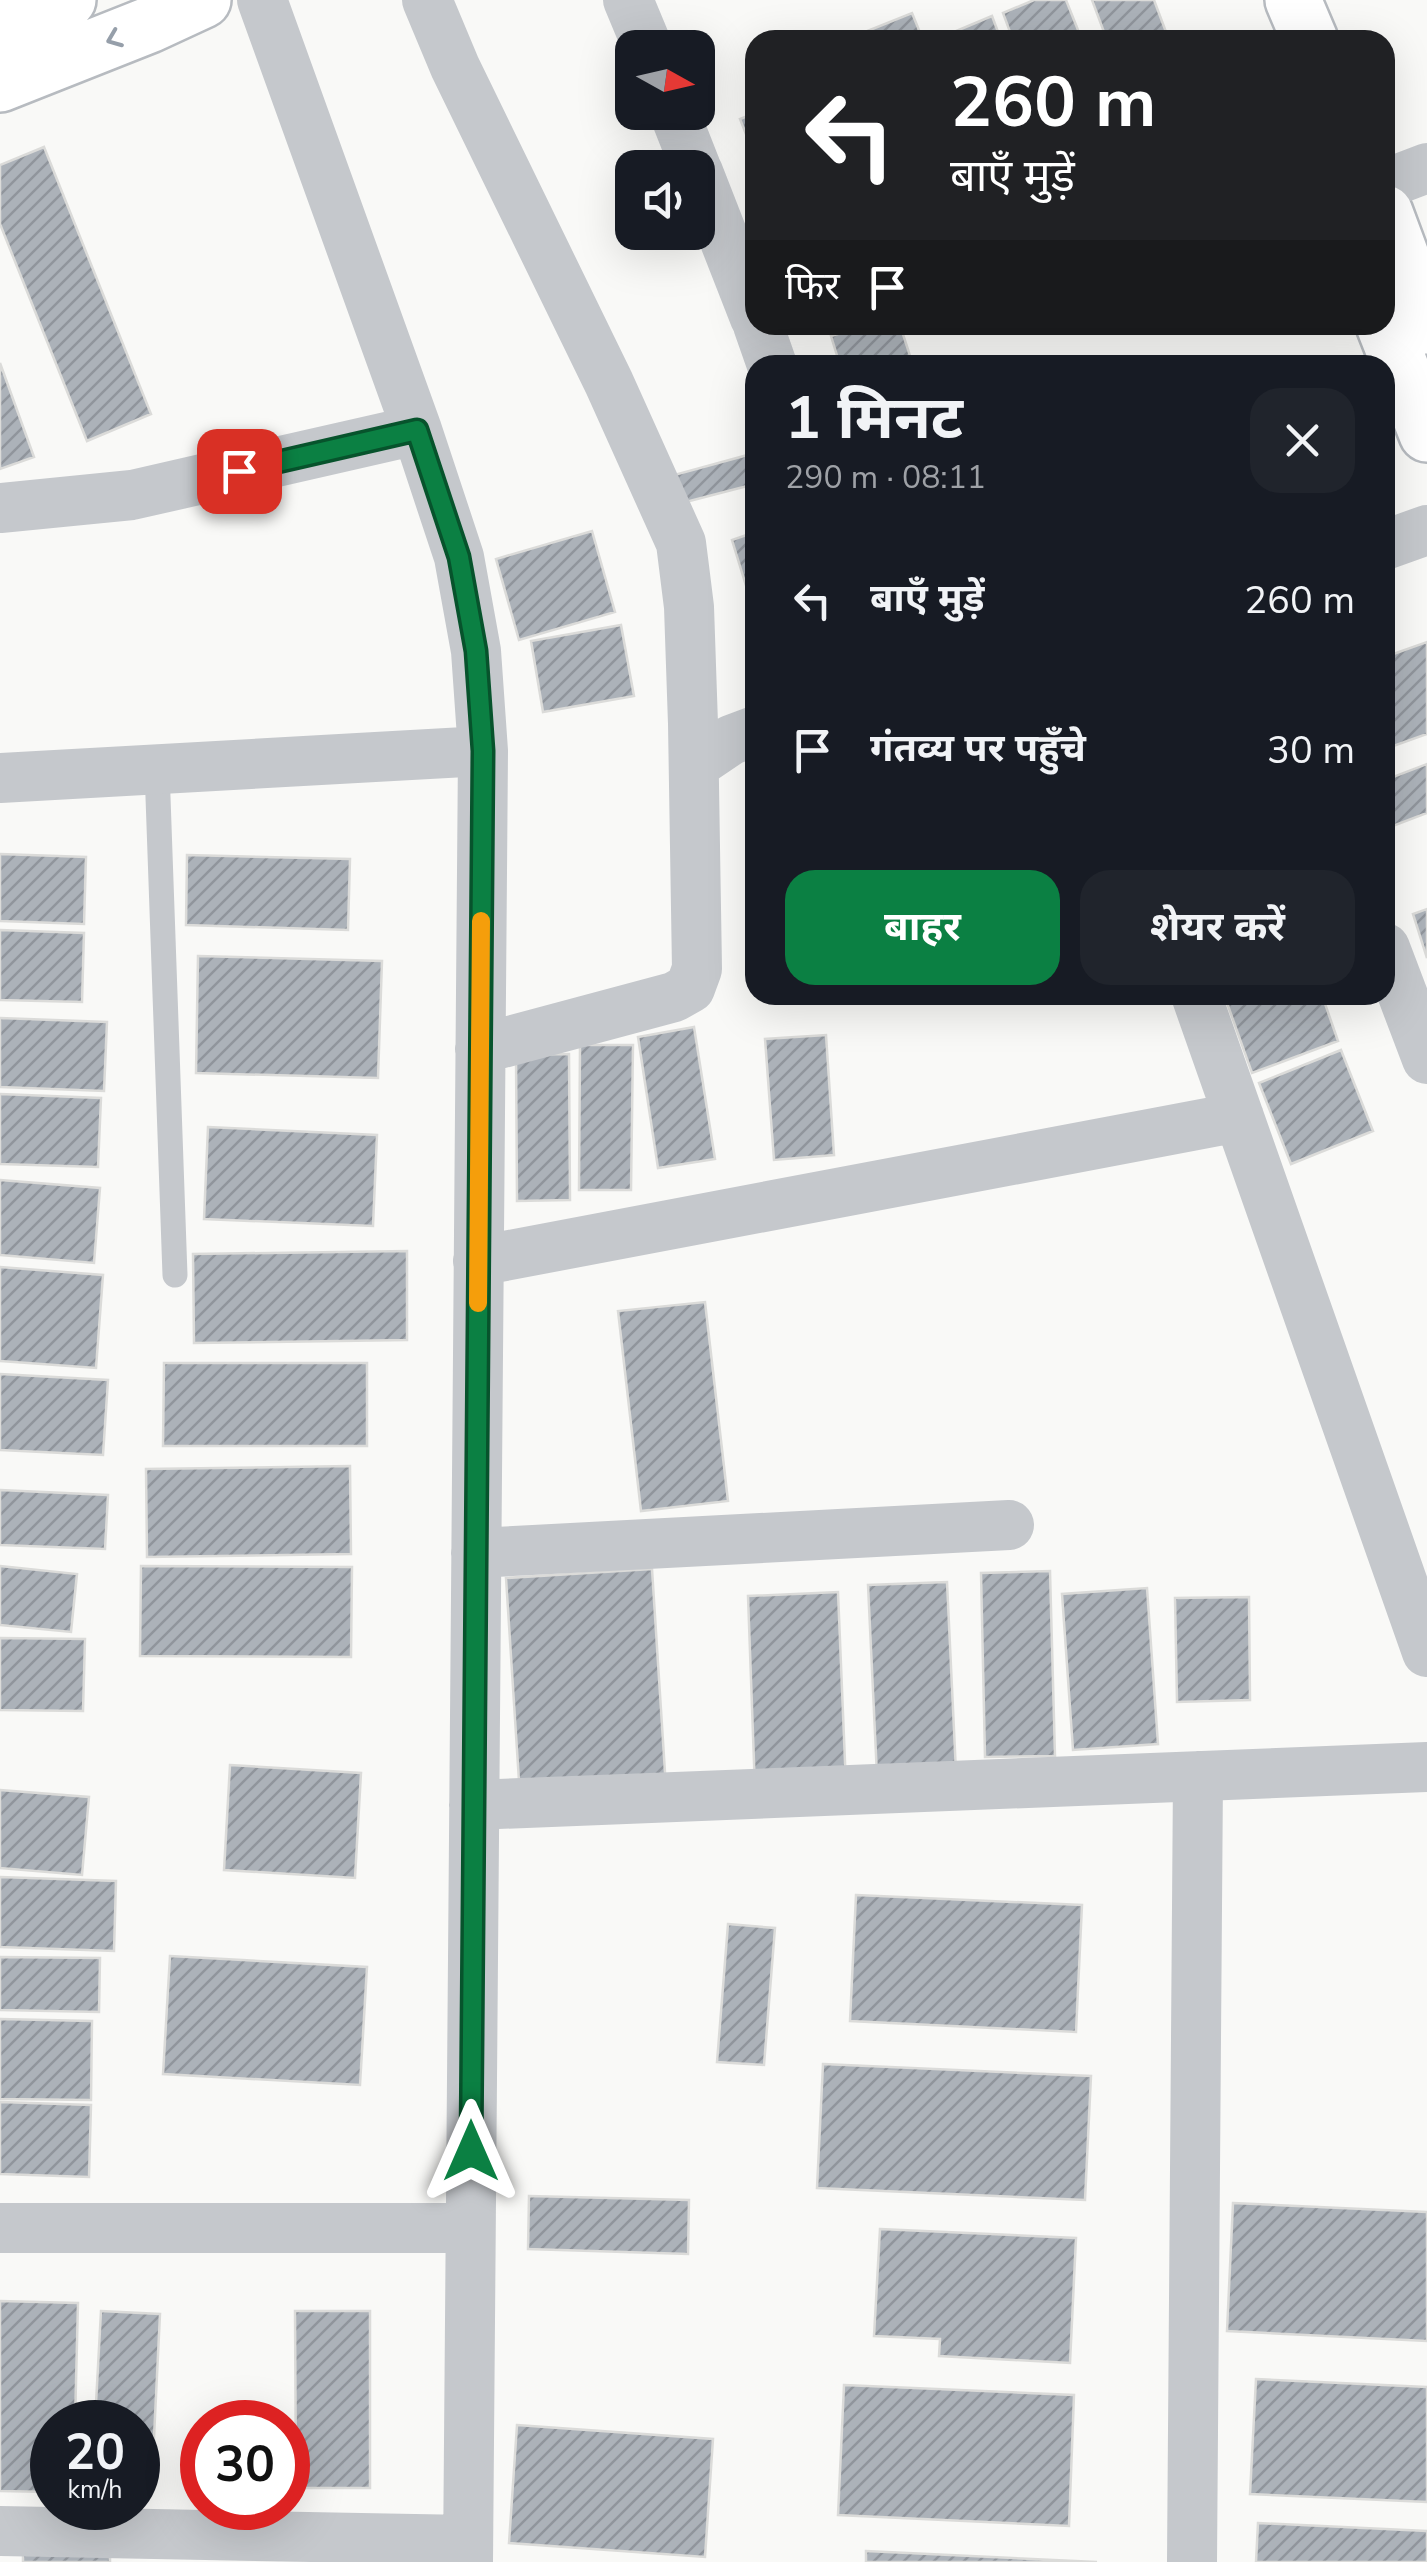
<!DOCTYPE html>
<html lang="hi">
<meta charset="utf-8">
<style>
:root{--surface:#171b24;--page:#20242c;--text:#f1f3f6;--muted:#9ea1a6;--accent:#0b8043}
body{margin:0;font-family:"Nunito Sans","Noto Sans Devanagari",sans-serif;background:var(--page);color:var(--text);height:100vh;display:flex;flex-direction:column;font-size:38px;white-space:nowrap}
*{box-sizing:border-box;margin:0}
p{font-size:32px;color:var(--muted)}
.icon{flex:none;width:55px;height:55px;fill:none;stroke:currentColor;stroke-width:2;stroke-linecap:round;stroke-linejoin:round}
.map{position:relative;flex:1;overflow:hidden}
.side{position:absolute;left:745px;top:355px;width:650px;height:650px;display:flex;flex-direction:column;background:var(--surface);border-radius:30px;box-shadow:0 10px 40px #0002}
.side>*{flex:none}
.banner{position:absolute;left:745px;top:30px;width:650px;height:305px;border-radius:30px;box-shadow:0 10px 40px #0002;background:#202124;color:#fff;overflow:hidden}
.needle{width:65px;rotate:98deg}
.tools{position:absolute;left:615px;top:30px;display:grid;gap:20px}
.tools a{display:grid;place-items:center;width:100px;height:100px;border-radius:20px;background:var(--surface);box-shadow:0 10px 40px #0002;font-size:50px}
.speed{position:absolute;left:30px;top:2400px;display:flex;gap:20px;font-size:50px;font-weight:700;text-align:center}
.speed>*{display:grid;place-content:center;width:130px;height:130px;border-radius:50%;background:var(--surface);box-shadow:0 10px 40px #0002;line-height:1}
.speed small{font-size:25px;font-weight:400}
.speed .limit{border:15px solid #d22;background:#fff;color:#111}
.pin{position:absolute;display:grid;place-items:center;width:85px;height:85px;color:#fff;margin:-42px;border-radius:20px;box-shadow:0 5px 15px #0006}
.me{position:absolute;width:110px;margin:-55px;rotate:0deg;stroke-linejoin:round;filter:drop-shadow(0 0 8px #0008)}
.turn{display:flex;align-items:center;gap:35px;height:210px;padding:0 40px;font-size:45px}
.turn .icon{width:130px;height:130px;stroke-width:2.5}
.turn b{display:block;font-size:70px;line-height:85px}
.then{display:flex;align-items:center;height:95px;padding:0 40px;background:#0003;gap:20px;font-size:38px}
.round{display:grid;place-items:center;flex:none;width:105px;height:105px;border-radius:30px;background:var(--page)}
.head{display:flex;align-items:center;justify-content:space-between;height:170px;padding:0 40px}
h1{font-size:60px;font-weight:700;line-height:75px}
.action{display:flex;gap:20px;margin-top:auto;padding:20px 40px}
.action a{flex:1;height:115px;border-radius:30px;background:var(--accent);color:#fff;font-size:40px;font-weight:700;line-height:115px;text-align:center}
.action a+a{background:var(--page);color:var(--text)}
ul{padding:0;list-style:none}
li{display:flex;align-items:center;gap:30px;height:150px;padding:0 40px}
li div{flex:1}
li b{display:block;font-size:38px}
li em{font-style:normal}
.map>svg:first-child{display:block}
.building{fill:url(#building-hatch);stroke:#dbdbd9;stroke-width:2.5}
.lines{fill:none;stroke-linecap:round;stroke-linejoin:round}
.secondary-casing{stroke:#b7bbc0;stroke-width:60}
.lane{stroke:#c5c8cc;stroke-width:25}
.street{stroke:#c5c8cc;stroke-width:50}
.secondary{stroke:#fff;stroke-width:55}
.oneway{stroke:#969faa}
.route-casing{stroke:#07532c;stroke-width:25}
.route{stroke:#0b8043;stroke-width:18}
.slow{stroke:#f59e0b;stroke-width:18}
</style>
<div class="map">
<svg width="1427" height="2562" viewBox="0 0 1427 2562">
<defs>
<pattern id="building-hatch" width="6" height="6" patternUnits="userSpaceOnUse" patternTransform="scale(2.5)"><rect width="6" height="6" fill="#acb2b9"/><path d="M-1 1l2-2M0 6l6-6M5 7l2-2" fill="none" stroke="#90959c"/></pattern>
</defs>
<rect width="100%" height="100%" fill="#f9f9f7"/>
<path class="building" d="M1034 0H1066L1082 40H1013L1003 13Z
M1092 0H1154L1169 40H1107Z
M912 13 923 40H845Z
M992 16 1001 40H943L942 37Z
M755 113V157L740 119Z
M44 147 151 414 87 441 0 224V165Z
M868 325H900L913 365H840L831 336Z
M0 363 34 457 0 469Z
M755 453V484L682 503 674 475Z
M592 531 615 612 519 640 496 559Z
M755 532V615L732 540Z
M621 625 634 696 543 712 531 641Z
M1427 642V734L1385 749V657Z
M1427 764V813L1385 829V780Z
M0 854 86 857 84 924 0 921Z
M187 855 350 859 348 930 186 925Z
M1427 909V958L1413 914Z
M0 930 84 933 82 1002 0 1000Z
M198 956 382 961 378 1078 196 1073Z
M1239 995H1322L1338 1041 1252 1073 1226 1000Z
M0 1018 107 1022 104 1091 0 1087Z
M694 1027 715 1159 658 1168 638 1037Z
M826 1035 834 1155 774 1160 765 1039Z
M580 1045H633L631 1190H579Z
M1341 1050 1373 1131 1291 1164 1259 1083Z
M569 1054 570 1200 517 1201 516 1055Z
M0 1094 101 1098 98 1167 0 1164Z
M208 1127 377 1135 373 1226 204 1219Z
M0 1180 100 1188 94 1263 0 1255Z
M407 1251V1340L194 1343 193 1254Z
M0 1267 103 1275 96 1368 0 1361Z
M705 1302 728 1501 641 1511 618 1311Z
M164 1363H367V1446H163Z
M0 1374 108 1380 103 1455 0 1450Z
M350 1466 351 1554 147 1557 146 1469Z
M0 1490 108 1495 105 1549 0 1545Z
M0 1566 77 1574 71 1632 0 1625Z
M141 1566 352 1567 351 1657 140 1656Z
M652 1569 666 1788 520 1797 506 1578Z
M1050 1571 1055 1756 985 1757 981 1573Z
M947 1582 956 1772 877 1776 868 1585Z
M1147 1588 1158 1744 1073 1750 1062 1594Z
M838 1592 846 1786 755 1790 748 1596Z
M1249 1597 1250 1700 1177 1702 1175 1598Z
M0 1638 85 1639 83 1711 0 1710Z
M230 1765 361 1773 355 1878 224 1870Z
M0 1790 89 1797 82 1875 0 1868Z
M0 1877 116 1881 114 1951 0 1947Z
M856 1895 1082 1905 1076 2032 850 2021Z
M728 1924 775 1928 764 2065 717 2062Z
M170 1956 367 1967 360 2085 163 2074Z
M0 1957 100 1958 99 2012 0 2010Z
M0 2019 92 2021 91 2100 0 2099Z
M823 2064 1091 2076 1085 2200 817 2188Z
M0 2102 91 2105 89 2177 0 2174Z
M529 2196 689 2200 688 2254 528 2249Z
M1233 2203 1427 2212V2341L1227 2331Z
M880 2229 1076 2238 1070 2363 939 2356 940 2339 874 2336Z
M0 2301 78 2303 75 2422H52V2492L0 2491Z
M101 2311 160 2314 152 2478 138 2477V2422H95Z
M295 2311H370V2488H296Z
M1256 2379 1427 2387V2502L1250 2494Z
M844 2385 1074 2395 1069 2526 838 2515Z
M517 2425 713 2439 705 2557 509 2543Z
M1258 2523 1427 2531V2562H1256Z
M23 2542 110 2543V2562H23Z
M866 2551 1097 2562H866Z"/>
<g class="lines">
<defs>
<path id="secondary" d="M1293 0 1310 40
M0 28 68 0
M0 84 149 25 203 0
M1385 213 1427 326
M1384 325 1427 434"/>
</defs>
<use href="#secondary" class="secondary-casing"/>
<path class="lane" d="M157 769 175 1275"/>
<path class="street" d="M262 0 417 430 459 557 476 651 483 751 468 2562
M427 0 455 67 609 383 681 543 689 607 693 724 697 969 690 988 674 997 480 1049
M628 0 648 48
M674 112 696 168
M698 172 755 318
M1385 184 1427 168
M758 325 772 365
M0 508 132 495 417 430
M1385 545 1427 530
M694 765 731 740 755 731
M0 778 483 751
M1385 948 1427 1059
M1196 995 1427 1652
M478 1261 1239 1117
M476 1553 1009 1525
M474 1805 1427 1767
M0 2228H470
M0 2531 468 2540
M1192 2562 1198 1776"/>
<use href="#secondary" class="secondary"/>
</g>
<defs><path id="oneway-chevron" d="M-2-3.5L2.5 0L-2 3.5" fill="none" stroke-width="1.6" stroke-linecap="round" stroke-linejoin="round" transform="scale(2.5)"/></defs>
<use class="oneway" href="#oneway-chevron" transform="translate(114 39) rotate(158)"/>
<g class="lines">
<defs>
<path id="route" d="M239 471 417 430 459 557 476 651 483 751 471 2151"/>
</defs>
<use href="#route" class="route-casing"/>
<use href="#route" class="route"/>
<path class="slow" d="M478 1303 481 921"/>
</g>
</svg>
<div class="tools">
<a><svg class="needle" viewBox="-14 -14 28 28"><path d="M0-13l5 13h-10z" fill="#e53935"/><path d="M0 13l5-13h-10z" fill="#9ea1a6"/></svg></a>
<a><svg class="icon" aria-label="sound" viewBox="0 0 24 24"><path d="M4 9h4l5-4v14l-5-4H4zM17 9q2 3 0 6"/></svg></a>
</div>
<div class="speed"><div>20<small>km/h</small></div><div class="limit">30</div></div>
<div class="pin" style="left:239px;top:471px;background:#d93025"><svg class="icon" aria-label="arrive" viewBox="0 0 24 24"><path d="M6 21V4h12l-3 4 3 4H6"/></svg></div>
<svg class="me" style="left:471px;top:2151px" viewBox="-20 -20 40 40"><path d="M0-17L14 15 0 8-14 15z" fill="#0b8043" stroke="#fff" stroke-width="4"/></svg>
<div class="banner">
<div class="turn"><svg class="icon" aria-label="left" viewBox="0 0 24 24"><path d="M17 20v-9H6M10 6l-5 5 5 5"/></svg><div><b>260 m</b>बाएँ मुड़ें</div></div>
<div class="then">फिर<svg class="icon" aria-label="arrive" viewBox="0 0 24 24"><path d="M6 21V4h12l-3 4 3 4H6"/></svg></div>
</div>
<section class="side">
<div class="head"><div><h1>1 मिनट</h1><p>290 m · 08:11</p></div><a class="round"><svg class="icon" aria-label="close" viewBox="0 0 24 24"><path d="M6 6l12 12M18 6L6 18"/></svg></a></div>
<ul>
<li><svg class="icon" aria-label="left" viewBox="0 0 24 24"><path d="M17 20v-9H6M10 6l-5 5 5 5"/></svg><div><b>बाएँ मुड़ें</b></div><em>260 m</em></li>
<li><svg class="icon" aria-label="arrive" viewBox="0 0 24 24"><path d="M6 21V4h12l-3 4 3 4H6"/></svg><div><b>गंतव्य पर पहुँचे</b></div><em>30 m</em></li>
</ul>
<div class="action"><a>बाहर</a><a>शेयर करें</a></div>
</section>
</div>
